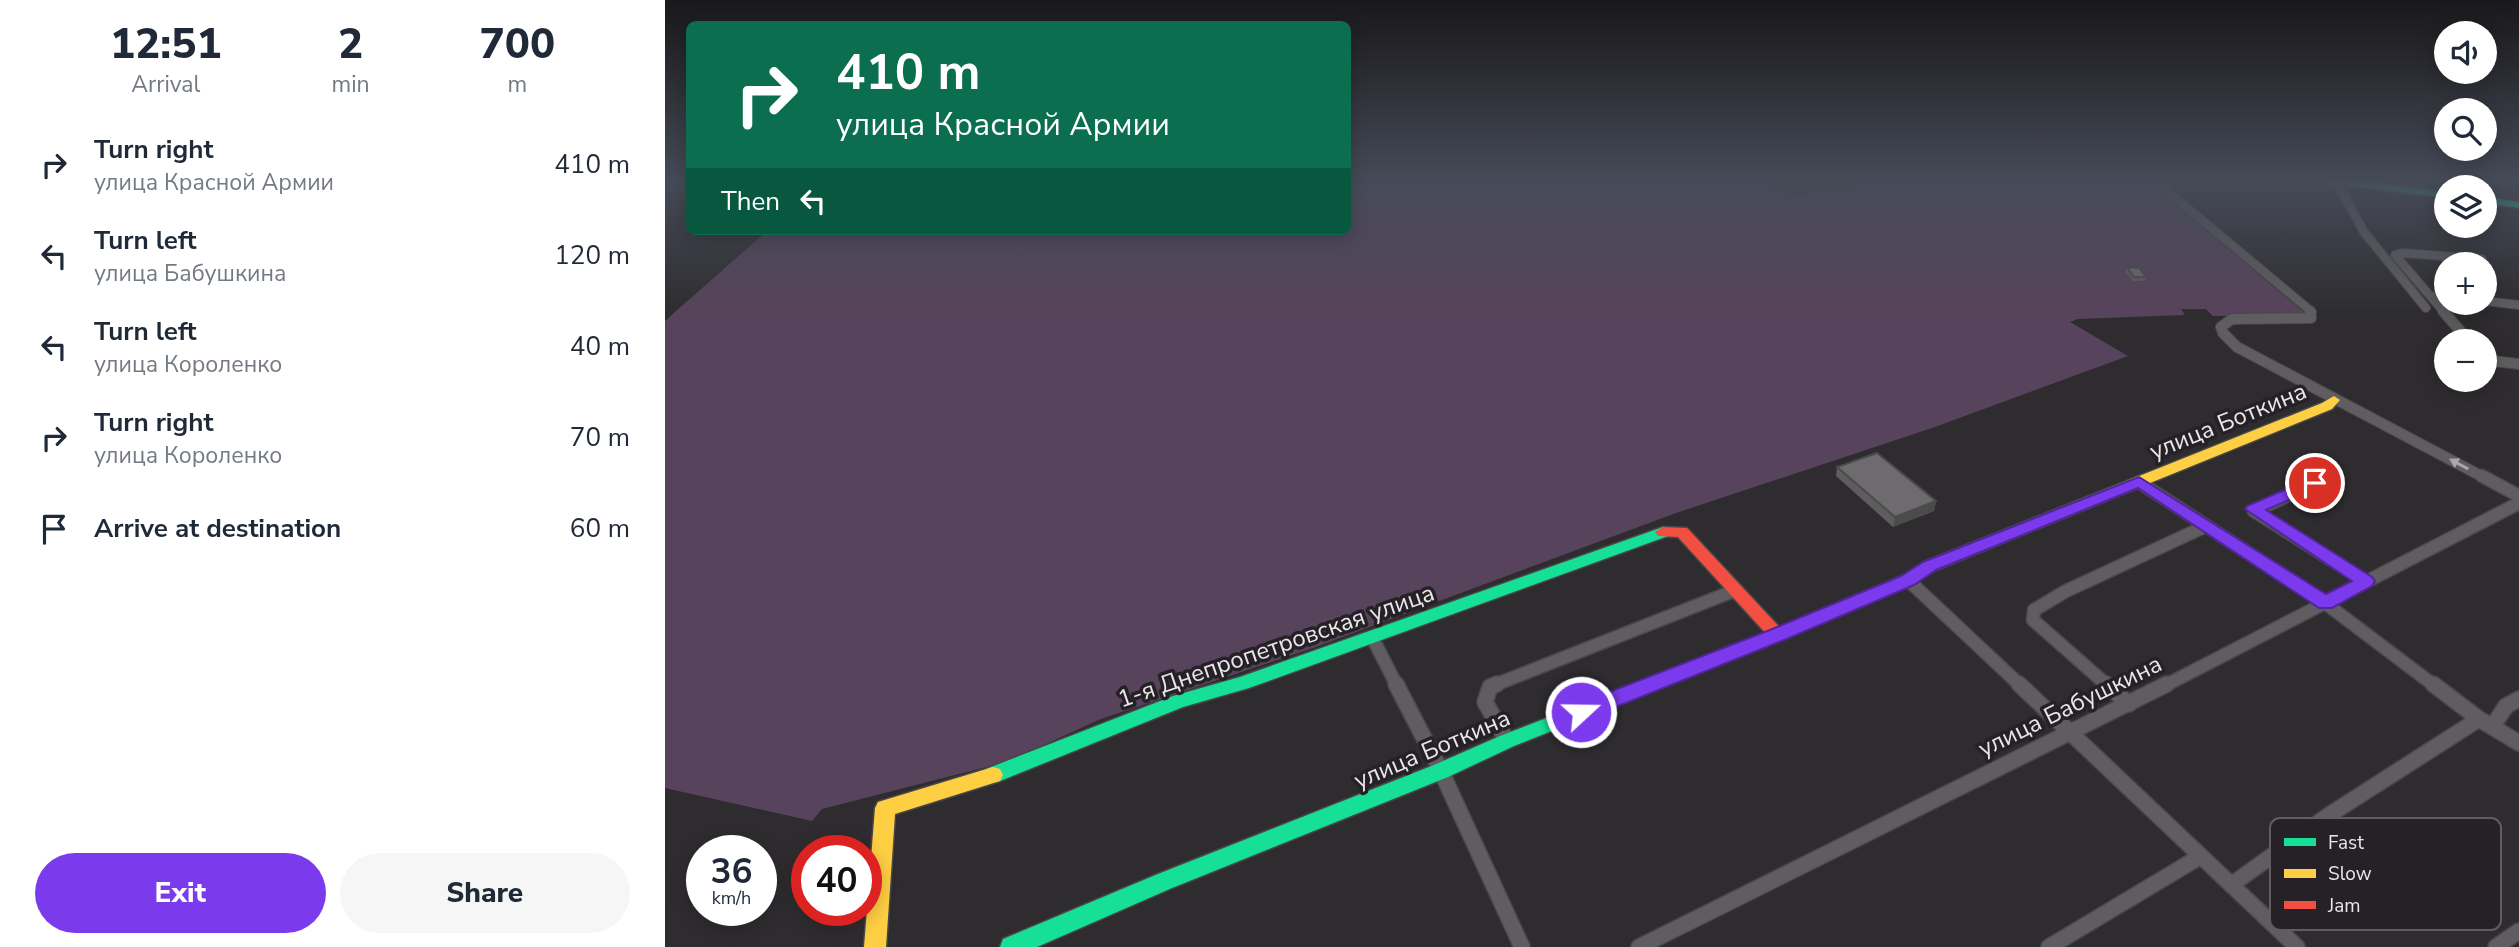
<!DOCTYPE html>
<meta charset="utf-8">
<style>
:root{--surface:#fff;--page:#f6f6f7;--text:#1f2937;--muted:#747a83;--accent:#7c3aed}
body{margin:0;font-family:"Nunito Sans",sans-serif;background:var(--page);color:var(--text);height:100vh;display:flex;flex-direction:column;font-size:26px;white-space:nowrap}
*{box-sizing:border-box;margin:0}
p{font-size:23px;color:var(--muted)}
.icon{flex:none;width:38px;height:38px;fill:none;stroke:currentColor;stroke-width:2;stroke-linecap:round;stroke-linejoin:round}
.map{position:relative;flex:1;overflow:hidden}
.sheet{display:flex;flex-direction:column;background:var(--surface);width:665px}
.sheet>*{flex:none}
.banner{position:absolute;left:21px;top:21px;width:665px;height:214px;border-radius:10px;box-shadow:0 4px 18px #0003;background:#0b6e4f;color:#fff;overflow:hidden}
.fabs{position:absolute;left:1769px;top:21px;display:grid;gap:14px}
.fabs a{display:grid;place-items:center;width:63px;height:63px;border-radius:50%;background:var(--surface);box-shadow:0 4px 18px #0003;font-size:35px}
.speed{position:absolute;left:21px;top:835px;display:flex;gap:14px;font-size:35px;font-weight:700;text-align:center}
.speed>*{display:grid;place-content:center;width:91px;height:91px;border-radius:50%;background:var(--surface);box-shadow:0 4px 18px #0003;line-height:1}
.speed small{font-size:18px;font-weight:400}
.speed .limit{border:10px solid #d22;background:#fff;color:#111}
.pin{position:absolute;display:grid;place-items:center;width:60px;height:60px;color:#fff;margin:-30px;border:4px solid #fff;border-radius:50%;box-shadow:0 2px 7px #0007}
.me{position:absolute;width:77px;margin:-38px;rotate:69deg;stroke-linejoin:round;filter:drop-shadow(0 0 5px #0008)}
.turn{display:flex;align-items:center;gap:24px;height:147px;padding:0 35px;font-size:32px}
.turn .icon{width:91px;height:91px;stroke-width:2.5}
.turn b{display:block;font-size:49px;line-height:60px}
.then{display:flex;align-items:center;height:66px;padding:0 35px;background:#0003;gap:14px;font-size:26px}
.eta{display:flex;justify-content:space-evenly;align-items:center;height:119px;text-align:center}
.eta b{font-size:42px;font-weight:800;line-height:49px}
.button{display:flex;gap:14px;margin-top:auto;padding:14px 35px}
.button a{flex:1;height:80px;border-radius:42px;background:var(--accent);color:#fff;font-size:28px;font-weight:800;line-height:80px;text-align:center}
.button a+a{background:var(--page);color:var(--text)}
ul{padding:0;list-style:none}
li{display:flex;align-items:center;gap:21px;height:91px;padding:0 35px}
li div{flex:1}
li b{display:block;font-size:26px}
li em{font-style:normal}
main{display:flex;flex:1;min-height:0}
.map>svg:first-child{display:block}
.green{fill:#57435b}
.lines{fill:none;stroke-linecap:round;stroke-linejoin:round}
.street-far3-casing{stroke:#494749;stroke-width:10}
.street-far2-casing{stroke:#494749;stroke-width:12}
.street-far1-casing{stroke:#494749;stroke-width:15}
.street-casing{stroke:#494749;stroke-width:18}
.fast-casing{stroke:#494749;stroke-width:3}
.slow-casing{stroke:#494749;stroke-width:3}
.jam-casing{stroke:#494749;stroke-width:3}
.street-far3{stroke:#5f5d5f;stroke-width:8}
.street-far2{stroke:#5f5d5f;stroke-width:10}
.street-far1{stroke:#5f5d5f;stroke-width:12}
.street{stroke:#5f5d5f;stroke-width:15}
.fast{fill:#16e098;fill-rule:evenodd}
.slow{fill:#ffcf43;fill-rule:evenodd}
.jam{fill:#f24e42;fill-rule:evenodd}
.wall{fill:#5e5c5e}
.shaded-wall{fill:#4c4b4c}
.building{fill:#6d6b6d;stroke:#4c4b4c;stroke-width:2}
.oneway{fill:#aba9ab}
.route{fill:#7c3aed;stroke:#51269a;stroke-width:2}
.labels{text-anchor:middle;stroke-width:7;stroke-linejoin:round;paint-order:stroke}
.near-street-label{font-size:24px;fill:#e9e7ea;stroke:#252126}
.key{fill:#252126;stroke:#605c61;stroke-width:2}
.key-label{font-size:19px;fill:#e9e7ea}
</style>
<main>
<section class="sheet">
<div class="eta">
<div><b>12:51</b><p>Arrival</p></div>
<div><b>2</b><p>min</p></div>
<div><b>700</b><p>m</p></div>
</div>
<ul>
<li><svg class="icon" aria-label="right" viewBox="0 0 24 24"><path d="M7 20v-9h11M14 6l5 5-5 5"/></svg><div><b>Turn right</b><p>улица Красной Армии</p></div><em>410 m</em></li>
<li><svg class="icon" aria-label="left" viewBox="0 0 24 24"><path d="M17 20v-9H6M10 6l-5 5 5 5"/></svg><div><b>Turn left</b><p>улица Бабушкина</p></div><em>120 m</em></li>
<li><svg class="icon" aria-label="left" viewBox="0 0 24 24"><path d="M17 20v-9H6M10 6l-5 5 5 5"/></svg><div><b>Turn left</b><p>улица Короленко</p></div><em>40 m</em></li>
<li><svg class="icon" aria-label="right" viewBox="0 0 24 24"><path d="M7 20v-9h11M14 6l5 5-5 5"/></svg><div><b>Turn right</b><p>улица Короленко</p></div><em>70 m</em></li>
<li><svg class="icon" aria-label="arrive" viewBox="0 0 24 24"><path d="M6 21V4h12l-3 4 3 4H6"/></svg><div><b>Arrive at destination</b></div><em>60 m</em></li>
</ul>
<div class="button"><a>Exit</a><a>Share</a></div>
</section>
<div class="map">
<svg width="1854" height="947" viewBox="0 0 1854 947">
<rect width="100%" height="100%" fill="#2e2c2f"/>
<path class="green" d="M683 180H1096C1128 199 1128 197 1164 187L1173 192 1218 180H1482L1640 313 1632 316H1548L1541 309H1516L1520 315 1413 319 1405 322 1463 356 1270 427 1011 513 651 647 436 719 341 762 157 809 147 821 0 788V321L11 311 102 231H682Z"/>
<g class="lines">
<defs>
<path id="street-far3" d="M1489 180 1647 312
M1671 181 1699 232 1761 308
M1766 296 1782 297
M1820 301 1854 305
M1779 312 1730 255 1738 253 1817 259"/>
<path id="street-far2" d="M1645 311 1646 318 1567 319 1556 327 1558 333 1572 347 1820 478
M1778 311 1804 341
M1820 360 1854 364"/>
<path id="street-far1" d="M1817 476 1854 496
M1474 482 1660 603 1770 686
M1650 483 1589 511 1700 581
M1243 580 1356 686
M707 637 732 686
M827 686 1071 590
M1443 686 1368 620 1369 610 1401 591 1541 526
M1499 686 1854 503"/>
<path id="street" d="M731 684 776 771 857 947
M832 684 825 687 820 702 842 741
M1354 684 1632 947
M1441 684 1464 704
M1768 684 1814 719 1854 743
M1828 726 1841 706 1854 699
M1566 885 1664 815 1814 719
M974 947 1502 684
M1384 947 1536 856
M1831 947 1854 931"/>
<path id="fast" d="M1660 180H1685L1782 192V198L1664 183Z
M1820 197 1854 202V208L1820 203Z
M998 527 1006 532 1003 536 584 688 518 707 335 781 328 783 321 781 318 775 321 769 508 696 575 677Z
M1249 571 1255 572 1257 576 1255 580 1118 639 849 746 783 777 507 888 372 947H335L338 939 493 874 769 765 835 736 1106 631Z"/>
<path id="slow" d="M1669 396 1675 400 1667 409 1271 570C1262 575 1254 583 1243 580L1241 576 1259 562 1657 403Z
M328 767 335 769 338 775 335 781 230 814 221 947H199L210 808 213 802Z"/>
<path id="jam" d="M998 527 1022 528 1118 631 1120 635 1118 639 1112 641 1106 639 1013 537 993 536 990 532Z"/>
</defs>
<use href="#street-far3" class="street-far3-casing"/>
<use href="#street-far2" class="street-far2-casing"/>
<use href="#street-far1" class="street-far1-casing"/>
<use href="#street" class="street-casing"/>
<use href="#fast" class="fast-casing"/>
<use href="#slow" class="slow-casing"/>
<use href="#jam" class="jam-casing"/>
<use href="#street-far3" class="street-far3"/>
<use href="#street-far2" class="street-far2"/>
<use href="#street-far1" class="street-far1"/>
<use href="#street" class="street"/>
<use href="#fast" class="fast"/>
<use href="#slow" class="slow"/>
<use href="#jam" class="jam"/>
</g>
<path class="wall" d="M1462 267 1481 277 1480 281H1468L1460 272Z
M1172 467 1271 501 1269 511 1228 527 1171 476Z"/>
<path class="shaded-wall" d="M1271 501 1269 511 1228 527 1230 517Z"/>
<path class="building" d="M1462 267 1474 268 1481 277H1469Z
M1212 453 1271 501 1230 517 1172 467Z"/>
<defs><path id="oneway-solid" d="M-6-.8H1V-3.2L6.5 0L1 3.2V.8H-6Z" transform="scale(1.75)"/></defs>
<use class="oneway" href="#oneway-solid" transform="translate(1794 464) rotate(-152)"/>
<linearGradient id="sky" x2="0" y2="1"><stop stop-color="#19181a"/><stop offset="0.58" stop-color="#464b58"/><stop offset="1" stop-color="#464b58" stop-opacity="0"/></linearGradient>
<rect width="1854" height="313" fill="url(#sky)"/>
<path class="route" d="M1474 477 1661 594 1687 581 1580 509 1582 506 1645 479H1656L1658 483 1656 486 1601 510 1707 577 1710 581 1707 586 1667 608H1654L1473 488 1271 570 1249 585 1119 640 923 718 916 720 908 718 905 712 908 706 1105 630 1236 576 1258 562Z"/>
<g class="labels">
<g class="near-street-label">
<text transform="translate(1563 421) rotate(-22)" y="8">улица Боткина</text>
<text transform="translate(611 646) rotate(-19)" y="8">1-я Днепропетровская улица</text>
<text transform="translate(1405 706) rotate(-26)" y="8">улица Бабушкина</text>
<text transform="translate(767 749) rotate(-23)" y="8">улица Боткина</text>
</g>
</g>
<rect x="1605" y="818" width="231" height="112" rx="10" class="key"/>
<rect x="1619" y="838" width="32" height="8" fill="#16e098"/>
<rect x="1619" y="869" width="32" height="9" fill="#ffcf43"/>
<rect x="1619" y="901" width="32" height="8" fill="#f24e42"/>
<g class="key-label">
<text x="1663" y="849">Fast</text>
<text x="1663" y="880">Slow</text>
<text x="1663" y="912">Jam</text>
</g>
</svg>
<div class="fabs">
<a><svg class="icon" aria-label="sound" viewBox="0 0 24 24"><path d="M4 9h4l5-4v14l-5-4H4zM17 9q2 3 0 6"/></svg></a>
<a><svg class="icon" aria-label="search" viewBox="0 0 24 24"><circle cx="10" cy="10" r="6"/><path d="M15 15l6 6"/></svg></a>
<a><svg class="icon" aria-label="layers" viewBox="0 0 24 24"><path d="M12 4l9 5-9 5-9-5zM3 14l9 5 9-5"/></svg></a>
<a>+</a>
<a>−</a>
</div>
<div class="speed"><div>36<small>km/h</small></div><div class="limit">40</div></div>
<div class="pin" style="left:1650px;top:483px;background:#d93025"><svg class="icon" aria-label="arrive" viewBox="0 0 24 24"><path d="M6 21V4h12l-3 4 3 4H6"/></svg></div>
<svg class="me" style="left:916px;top:712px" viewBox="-20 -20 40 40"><circle r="17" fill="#7c3aed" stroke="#fff" stroke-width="3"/><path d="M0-11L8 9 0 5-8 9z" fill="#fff"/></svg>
<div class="banner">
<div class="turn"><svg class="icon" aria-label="right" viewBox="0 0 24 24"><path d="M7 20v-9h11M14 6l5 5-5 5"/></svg><div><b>410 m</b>улица Красной Армии</div></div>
<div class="then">Then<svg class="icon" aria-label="left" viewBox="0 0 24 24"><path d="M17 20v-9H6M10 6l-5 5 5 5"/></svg></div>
</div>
</div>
</main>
